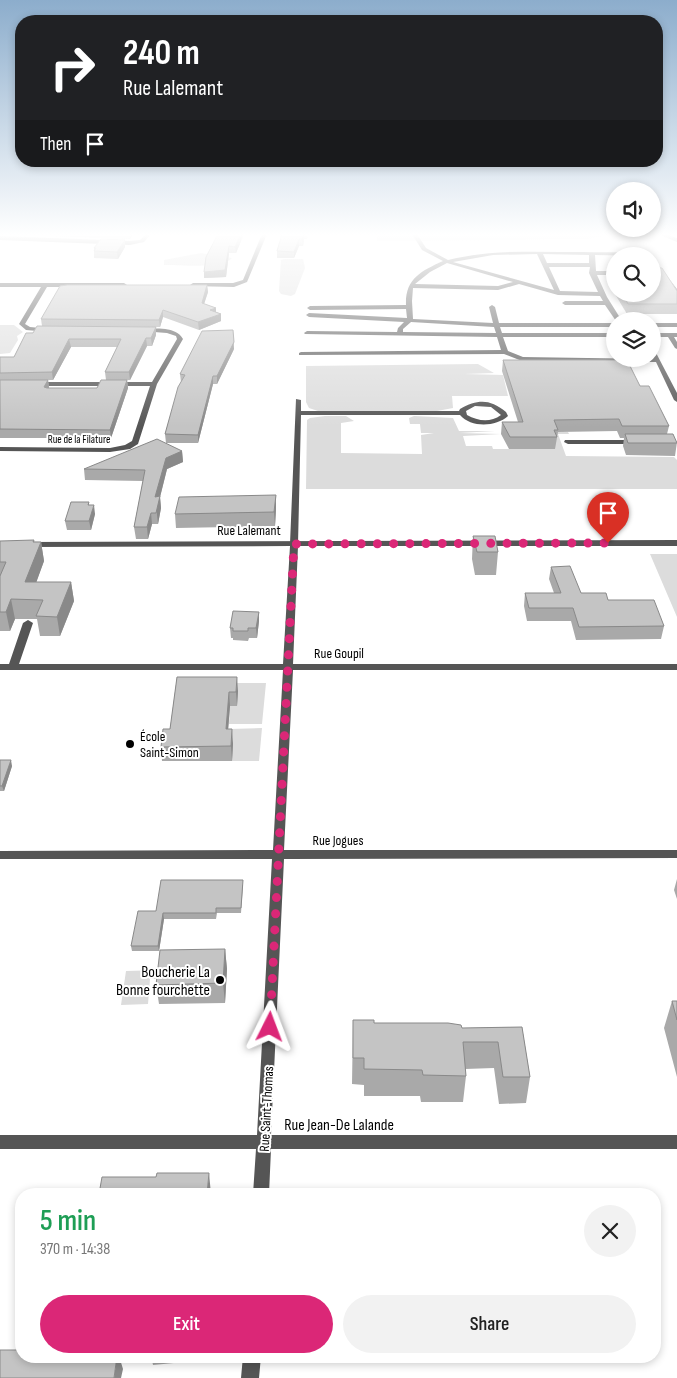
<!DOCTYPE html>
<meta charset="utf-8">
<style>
:root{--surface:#fff;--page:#f2f2f2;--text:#222;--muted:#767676;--accent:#db2777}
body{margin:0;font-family:"Sofia Sans Condensed",sans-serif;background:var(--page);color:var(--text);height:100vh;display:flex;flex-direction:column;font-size:19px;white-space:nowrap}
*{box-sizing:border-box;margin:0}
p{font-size:16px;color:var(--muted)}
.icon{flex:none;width:28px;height:28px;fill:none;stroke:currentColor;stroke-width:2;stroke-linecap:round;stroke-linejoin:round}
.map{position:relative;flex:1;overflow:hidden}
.drawer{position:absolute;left:15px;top:1188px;width:646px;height:175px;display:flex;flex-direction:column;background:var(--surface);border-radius:20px;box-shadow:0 2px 8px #0003}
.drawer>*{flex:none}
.top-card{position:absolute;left:15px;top:15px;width:648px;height:152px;border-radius:20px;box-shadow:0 2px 8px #0003;background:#202124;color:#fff;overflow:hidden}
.controls{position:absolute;left:606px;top:182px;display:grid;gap:10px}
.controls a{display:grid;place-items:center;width:55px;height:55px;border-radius:50%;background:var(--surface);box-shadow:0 2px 8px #0003;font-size:25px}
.pin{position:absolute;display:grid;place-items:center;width:42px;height:42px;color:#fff;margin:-51px -21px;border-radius:50% 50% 50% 0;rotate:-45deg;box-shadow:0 0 5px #0007}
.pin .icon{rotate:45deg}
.me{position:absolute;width:55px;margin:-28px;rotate:3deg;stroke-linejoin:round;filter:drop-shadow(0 0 4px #0008)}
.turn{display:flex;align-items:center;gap:18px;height:105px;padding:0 25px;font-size:22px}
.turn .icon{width:65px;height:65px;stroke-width:2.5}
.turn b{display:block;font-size:35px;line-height:42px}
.then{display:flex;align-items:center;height:48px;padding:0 25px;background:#0003;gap:10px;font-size:19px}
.round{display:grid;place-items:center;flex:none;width:52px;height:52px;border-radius:26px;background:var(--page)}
.summary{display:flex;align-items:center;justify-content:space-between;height:85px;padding:0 25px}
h1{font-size:30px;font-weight:600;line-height:38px;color:#1e9e55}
.button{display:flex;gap:10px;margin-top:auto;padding:10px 25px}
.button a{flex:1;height:58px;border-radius:30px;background:var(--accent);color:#fff;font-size:20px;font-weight:600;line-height:58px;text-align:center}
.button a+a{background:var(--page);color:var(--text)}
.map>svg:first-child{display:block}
.green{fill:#dcdcdc}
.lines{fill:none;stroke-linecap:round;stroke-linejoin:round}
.lane{fill:#555;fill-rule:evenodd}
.street{fill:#555;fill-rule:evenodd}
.wall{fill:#a9a9a9;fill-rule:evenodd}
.shaded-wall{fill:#898989}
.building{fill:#c4c4c4;stroke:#898989}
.route{stroke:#db2777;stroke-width:9;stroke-dasharray:0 16.2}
.poi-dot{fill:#000;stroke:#fff;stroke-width:2}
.labels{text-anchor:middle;stroke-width:4;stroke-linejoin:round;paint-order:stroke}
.far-street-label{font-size:11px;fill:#000;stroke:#fff}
.street-label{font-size:14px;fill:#000;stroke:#fff}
.poi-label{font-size:14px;fill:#000;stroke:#fff;text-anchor:start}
.near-poi-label{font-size:16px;fill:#000;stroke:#fff;text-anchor:end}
.near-street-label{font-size:16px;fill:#000;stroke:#fff}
</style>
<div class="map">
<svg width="677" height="1378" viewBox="0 0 677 1378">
<rect width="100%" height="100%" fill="#fff"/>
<path class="green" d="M377 234H622L623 236 610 235 587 239 377 241Z
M201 253 232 258C223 269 179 265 164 265V260Z
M284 259H303L305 268 295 294 291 296 281 294 279 291 281 260Z
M0 325H14L23 332 17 336 18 340 10 353 0 354Z
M478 364 494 373 464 374 503 375 508 396H452L453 408 437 411H318L309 408 306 402V366Z
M325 416H346L354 421 341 423V453L422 454 421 435 434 433H421L420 424H410L409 418 414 416 453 418 459 431H495L459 433 501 434 463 436 466 446H492L493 449H555L552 431 568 432 569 434H558L566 456 674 457 677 460V489H306L307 420 310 418Z
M650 554H677V617Z
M214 683H266L262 724H229L230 706 213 691Z
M262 728 259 761H232L229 729Z
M163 970 162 979H150L148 1004 121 1005 126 971Z"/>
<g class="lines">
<path class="lane" d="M412 234H417L426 248 448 260C493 249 537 252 583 252 605 253 627 251 649 255V256L595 255 596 271H615V275H597L607 297 622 321H616L605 305H565L562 303 565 301H603L600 296 558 295 519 284 498 290 413 288 412 301 413 319 493 323 489 307 492 305 495 307 499 323H615V327H500L502 333H615V337H503L508 351 523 357 652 359V348L654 349 677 393V402L674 400 656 362 522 361 504 354 299 355V353L301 352 501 350 497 337 305 334 304 333 307 331 397 332 398 328 404 322 309 317 306 315 309 313 407 318 406 309 310 310 307 308 310 306 406 305C405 279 421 271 443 261L422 250ZM537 254 554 290 453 262 493 255ZM543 254 589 255V263H547ZM447 263 513 282 498 286 415 284 430 272ZM549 267H590L589 273 598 292 560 291ZM411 322 494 327 496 333 403 332V329Z
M658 234H666L677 238V242Z
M652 257 677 289V295L675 294 652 262Z
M652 323H677V327H652Z
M652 333H677V337H674L677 342V349L675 348 668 337H652Z
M296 399 301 400V411H459L460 409C478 399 490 399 506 412L508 416C496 427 471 428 460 415H301L298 544 294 547 290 544ZM475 406 491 407 501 415C490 423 478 421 467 415L466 411Z
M565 440H636L640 442 636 444H568L564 442Z
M28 620 33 623 18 667 13 670 10 669 8 667 23 623Z"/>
<path class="street" d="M146 234H151L144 242 130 245 0 240V236L130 241 140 240Z
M262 234H267L247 282 234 287 191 286 190 285 193 283H233L243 280Z
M0 283H124L127 285 124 287H47L25 324 30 327 51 329V331L49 332 26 330 19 324 41 287H0Z
M143 328C156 329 176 326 183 339L157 384 138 444 130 449 110 452 0 451V447L110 448 125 445 132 441 150 386H35L32 384 35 382H152L177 339 176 336 167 333 141 331V329Z
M677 540V546H298L293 664H677V670H293L284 850H677V858L284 859 271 1135H677V1149H271L269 1194H253L256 1149H0V1135H257L272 859H0V851L273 850 283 670H0V664H283L290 546 28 547 25 546V542Z
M243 1356H261L259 1378H241Z"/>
</g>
<path class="wall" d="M4 234H133L130 239Z
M218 234H244L236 253H229L226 277 204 278V272Z
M282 234H308L307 239H304L303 246H299L294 258H277V251Z
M125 247 118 259 94 258V248Z
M608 269H615V293L607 279Z
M207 285 208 292 204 304 216 312 221 314V321L199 330 163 317 160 327 42 326 41 319Z
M677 291V314H627L615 294H652Z
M156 327V335L152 346H147L130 380H127L128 388 111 438H0V357H14L26 333ZM71 347H117L105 372 106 380 97 388H49L48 380H53Z
M234 349 217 384H213L198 443H166L165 434 181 382 180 374Z
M503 360 640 386 669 426 667 434 677 442 675 456 626 455 623 446 624 438H620L617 431 558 432 555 449H509L501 434 502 422H518L502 371Z
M182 451 183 462 167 469 160 497 161 508 158 524H152L148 539H136L134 527 143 481 85 480 84 469Z
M276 495V509L275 526 176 528 175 514Z
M89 502V505L95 514 91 530H67L65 521Z
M473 536 498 552 496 575H475L472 559Z
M0 541 41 542 44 561 36 582H71L74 601 60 636H40L37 619H15L10 631H0Z
M551 567 581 593 608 600 664 626 661 639 576 640 571 621H527L524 606 525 593H554L549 579Z
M259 612V621L257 638H249L248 641 233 640V638H231L230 628Z
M177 677 238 691 237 706H230L228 729 233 744 232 761H162L161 747 170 729Z
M0 760 12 766 4 791H0Z
M677 879V899L674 890Z
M243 885 241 913H217L216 919H164L159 951H132L131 946 156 911Z
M225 949 227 969 225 1003 159 1004 156 985Z
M672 1001H677V1077L664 1028Z
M353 1020 374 1023 462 1028 522 1027 530 1077 526 1103 499 1104 494 1068 465 1069 466 1076 463 1102H421L420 1096H364V1085L352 1084Z
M151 1356H184V1362L153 1365Z"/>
<path class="shaded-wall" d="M130 234H133L130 239Z
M241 234H244L236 253 235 247Z
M304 234V239L303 246 302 239Z
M299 239V246L294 258V252Z
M125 240V247L118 259 117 252Z
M229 246V253L226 277 204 278V272Z
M207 285 208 292 202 310V303Z
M216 308V315L210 310Z
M163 310V317L160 327 159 320Z
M221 314V321L199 330 198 322Z
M156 327V335L152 346 151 338Z
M233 330 234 349 217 384V376Z
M146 338 147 346 130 380 129 372Z
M69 339 71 347 53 380 52 372Z
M213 376V384L198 443V435Z
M48 380 49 388 45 395 44 387Z
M127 380 128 388 111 438 110 430Z
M182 451 183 462 167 469 160 497 161 508 158 524 155 497 166 458Z
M276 495V509L275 526 274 512Z
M94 505 95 514 91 530 89 521Z
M151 513 152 524 148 539 147 527Z
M34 540 36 553 41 542 44 561 30 600 25 582Z
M71 582 74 601 60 636 57 617Z
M11 599 15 619 10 631 6 612Z
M259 612V621L257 638 256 628Z
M237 677 238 691 237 706 236 692Z
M229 692 230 706 227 744 226 729Z
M232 729 233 744 232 761 231 746Z
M11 760 12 766 4 791 2 786Z
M163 913 164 919 159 951 158 946Z
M225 949 227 969 225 1003 223 983Z
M209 1173 211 1194H207Z
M117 1356H119L123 1369 121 1378H114Z"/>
<path class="building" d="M218 234H241L235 247 229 246 225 270 204 272 206 257Z
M282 234H304L302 239H299L294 252 277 251Z
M101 239 125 240 117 252 94 251 96 248H94Z
M662 268 677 291V304H628L623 294H652V269Z
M608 269H615V280Z
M67 285H207L202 303 216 308 210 310 221 314 198 322 163 310 159 320 41 319 60 286Z
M37 326 156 327 151 338H146L129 372H105L121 339H69L52 372 0 373V357H14L26 333H33Z
M233 330 234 342 217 376H213L198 435 165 434 178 387 185 375 180 374 202 331Z
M503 360H627L640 386H649L669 426H622L619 419 554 420 558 430H554L557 437H510L502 422H523Z
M0 380H48L44 387 47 388H97L101 380H127L110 430 0 429Z
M625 434H673L677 443H628Z
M157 439 182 451 166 458 155 497 160 496 156 513H151L147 527H134L145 470 84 469Z
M276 495 274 512 175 514 179 497Z
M71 502H89L88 505H94L89 521H65Z
M473 536H495L498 552H477Z
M34 540 33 542H41L25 582H71L57 617 36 616 43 600 11 599 6 612H0V576L6 562H0V541Z
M570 566 581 593H606L608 600H654L664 626 579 627 573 608H529L525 593H561L551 567Z
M233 611 259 612 256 628H248V631H233V628H230Z
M177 677H237L236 692H229L226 729H232L231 746 161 747 163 729H170Z
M0 760H11L2 786H0Z
M161 880H243L241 908H216V913H163L158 946H131L138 911H156Z
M225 949 223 983 156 985 160 950Z
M672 1001H677V1020Z
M353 1020H374V1023H448L461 1025 462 1028 522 1027 530 1077H503L498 1042H463L466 1076 423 1075 422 1070 364 1069V1058H353Z
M157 1173H209L207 1194H99L102 1177H156Z
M0 1350H21V1356H117L114 1378H0Z"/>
<linearGradient id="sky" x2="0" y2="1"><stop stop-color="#8cadcc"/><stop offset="0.55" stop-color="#fff"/><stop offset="1" stop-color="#fff" stop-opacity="0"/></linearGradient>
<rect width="677" height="427" fill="url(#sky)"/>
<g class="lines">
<path class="route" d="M270 1027 294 544 608 543"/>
</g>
<g class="poi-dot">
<circle cx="130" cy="744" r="5"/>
<circle cx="220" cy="980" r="5"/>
</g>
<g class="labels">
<g class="far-street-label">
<text x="79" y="443">Rue de la Filature</text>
</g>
<g class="street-label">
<text x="249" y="535">Rue Lalemant</text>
<text x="339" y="658">Rue Goupil</text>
<text x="338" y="845">Rue Jogues</text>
<text transform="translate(266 1109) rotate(-87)" y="5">Rue Saint-Thomas</text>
</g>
<g class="poi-label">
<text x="140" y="741">École<tspan x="140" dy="16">Saint-Simon</tspan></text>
</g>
<g class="near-poi-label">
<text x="210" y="977">Boucherie La<tspan x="210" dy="18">Bonne fourchette</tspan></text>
</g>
<g class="near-street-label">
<text x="339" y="1130">Rue Jean-De Lalande</text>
</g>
</g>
</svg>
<div class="controls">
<a><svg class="icon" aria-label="sound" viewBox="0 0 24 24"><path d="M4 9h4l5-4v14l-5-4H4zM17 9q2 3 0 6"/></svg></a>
<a><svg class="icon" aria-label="search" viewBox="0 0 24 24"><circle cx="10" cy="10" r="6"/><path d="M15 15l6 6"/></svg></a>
<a><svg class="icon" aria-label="layers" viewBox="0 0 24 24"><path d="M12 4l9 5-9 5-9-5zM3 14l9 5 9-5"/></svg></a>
</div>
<div class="pin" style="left:608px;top:543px;background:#d93025"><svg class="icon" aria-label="arrive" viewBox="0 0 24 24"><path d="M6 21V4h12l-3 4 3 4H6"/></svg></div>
<svg class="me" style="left:270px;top:1027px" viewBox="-20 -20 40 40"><path d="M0-17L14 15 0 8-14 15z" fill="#db2777" stroke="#fff" stroke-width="4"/></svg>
<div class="top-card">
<div class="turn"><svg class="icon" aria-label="right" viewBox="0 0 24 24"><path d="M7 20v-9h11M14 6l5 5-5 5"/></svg><div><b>240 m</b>Rue Lalemant</div></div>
<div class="then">Then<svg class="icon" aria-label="arrive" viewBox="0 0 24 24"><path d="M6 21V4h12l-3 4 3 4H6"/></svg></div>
</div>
<section class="drawer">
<div class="summary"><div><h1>5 min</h1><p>370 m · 14:38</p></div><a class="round"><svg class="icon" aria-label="close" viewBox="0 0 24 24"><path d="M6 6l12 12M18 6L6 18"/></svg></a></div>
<div class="button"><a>Exit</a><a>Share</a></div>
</section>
</div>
